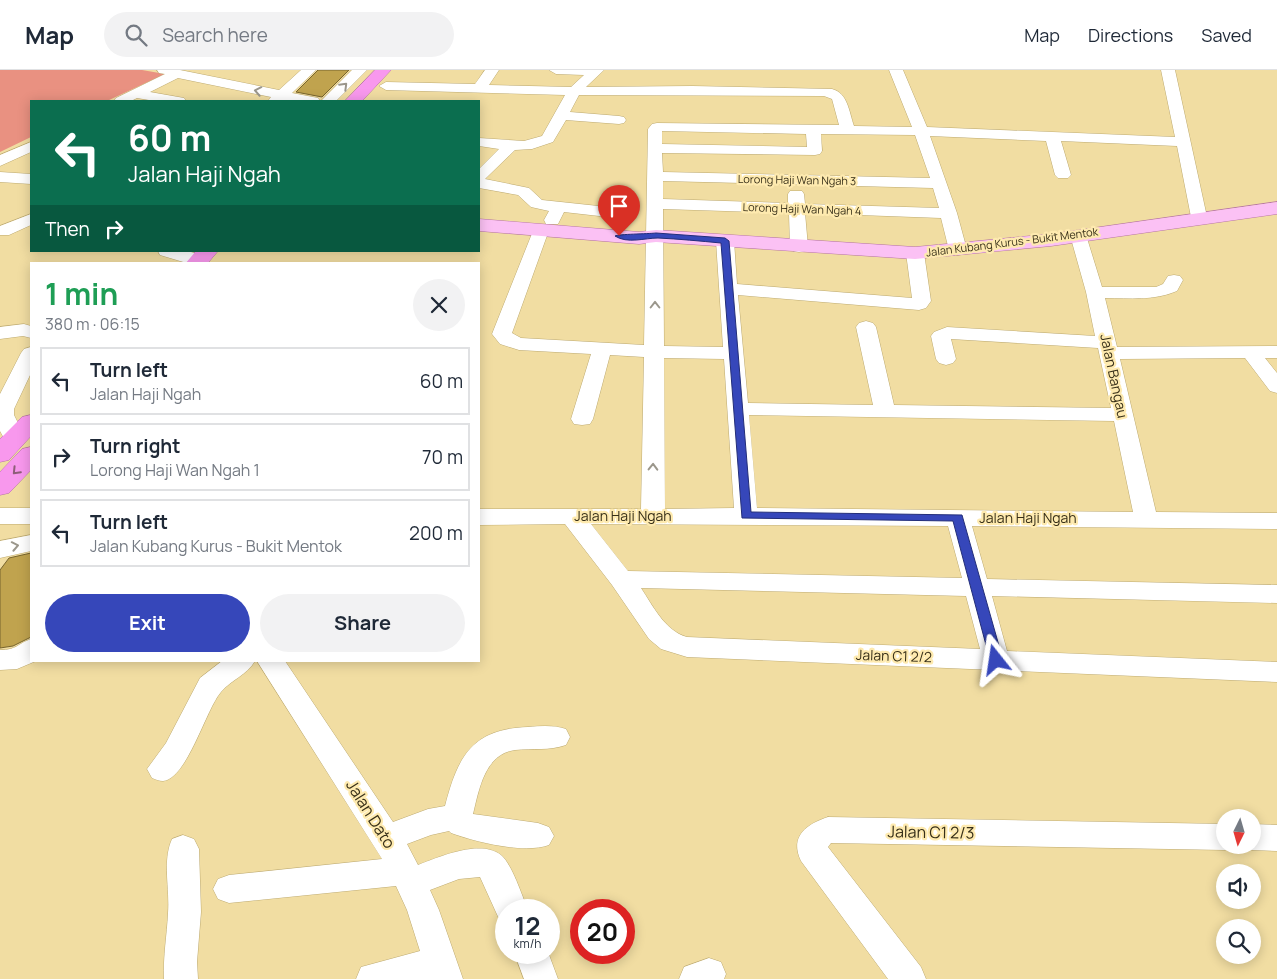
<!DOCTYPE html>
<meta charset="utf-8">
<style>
:root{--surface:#fff;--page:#f2f2f3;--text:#1f2937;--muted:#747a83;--line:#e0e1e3;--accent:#3647ba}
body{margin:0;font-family:Manrope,sans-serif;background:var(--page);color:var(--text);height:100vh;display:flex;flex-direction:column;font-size:19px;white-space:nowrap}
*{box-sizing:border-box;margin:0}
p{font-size:16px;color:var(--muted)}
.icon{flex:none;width:28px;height:28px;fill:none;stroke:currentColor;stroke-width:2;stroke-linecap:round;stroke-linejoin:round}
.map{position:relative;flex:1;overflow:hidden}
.side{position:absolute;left:30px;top:192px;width:450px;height:400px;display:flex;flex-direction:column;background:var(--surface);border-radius:0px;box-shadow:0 2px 12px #0003}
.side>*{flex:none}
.guide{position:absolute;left:30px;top:30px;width:450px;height:152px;border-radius:0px;box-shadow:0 2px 12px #0003;background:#0b6e4f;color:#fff;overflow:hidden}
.needle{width:32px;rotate:185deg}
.controls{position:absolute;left:1216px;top:739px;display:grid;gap:10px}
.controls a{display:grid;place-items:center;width:45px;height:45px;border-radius:50%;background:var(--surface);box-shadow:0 2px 12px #0003;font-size:25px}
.speed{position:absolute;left:495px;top:829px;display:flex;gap:10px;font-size:25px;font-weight:700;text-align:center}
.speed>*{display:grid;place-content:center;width:65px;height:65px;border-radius:50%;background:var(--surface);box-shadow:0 2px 12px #0003;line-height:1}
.speed small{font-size:12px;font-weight:400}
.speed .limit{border:8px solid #d22;background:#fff;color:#111}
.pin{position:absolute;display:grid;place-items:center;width:42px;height:42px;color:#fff;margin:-51px -21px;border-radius:50% 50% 50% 0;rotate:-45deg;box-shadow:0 0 5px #0007}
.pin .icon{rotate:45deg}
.me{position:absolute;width:55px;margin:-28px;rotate:345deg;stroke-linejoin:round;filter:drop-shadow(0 0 4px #0008)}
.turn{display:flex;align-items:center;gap:18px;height:105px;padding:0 15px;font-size:22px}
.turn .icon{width:65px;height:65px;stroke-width:2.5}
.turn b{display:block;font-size:35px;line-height:42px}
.then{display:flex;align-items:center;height:48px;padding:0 15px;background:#0003;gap:10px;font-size:19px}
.round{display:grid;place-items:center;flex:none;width:52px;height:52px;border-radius:26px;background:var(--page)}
.summary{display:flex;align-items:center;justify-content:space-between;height:85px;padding:0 15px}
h1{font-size:30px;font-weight:700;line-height:38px;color:#1e9e55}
.button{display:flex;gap:10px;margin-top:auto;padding:10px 15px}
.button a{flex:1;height:58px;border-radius:30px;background:var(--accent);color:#fff;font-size:20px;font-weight:700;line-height:58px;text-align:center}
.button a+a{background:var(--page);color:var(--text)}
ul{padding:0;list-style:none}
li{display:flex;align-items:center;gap:15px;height:68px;margin:0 10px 8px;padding:0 5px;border:2px solid var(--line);border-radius:0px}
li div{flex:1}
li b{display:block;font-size:19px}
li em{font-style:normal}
header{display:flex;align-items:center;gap:30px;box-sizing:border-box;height:70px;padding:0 25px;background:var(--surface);border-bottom:1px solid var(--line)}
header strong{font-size:24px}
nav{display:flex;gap:28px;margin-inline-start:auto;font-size:18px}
.search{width:350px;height:45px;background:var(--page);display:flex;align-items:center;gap:12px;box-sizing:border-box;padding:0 18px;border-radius:28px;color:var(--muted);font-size:19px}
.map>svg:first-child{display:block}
.forest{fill:#e99181}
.building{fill:#c0a34e;stroke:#77642c}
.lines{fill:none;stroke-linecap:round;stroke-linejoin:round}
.minor-casing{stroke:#bdaa71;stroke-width:1}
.major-casing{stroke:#b473a2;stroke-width:1}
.highway-casing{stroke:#b473a2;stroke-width:1}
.minor{fill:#fff;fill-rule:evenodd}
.major{fill:#fbc1f4;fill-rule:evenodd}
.highway{fill:#f898ed;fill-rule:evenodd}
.oneway{stroke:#9b978c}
.oneway2{stroke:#8e5e78}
.route{fill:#3647ba;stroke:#232e79}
.labels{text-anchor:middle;stroke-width:4.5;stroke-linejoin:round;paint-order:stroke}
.far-street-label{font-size:11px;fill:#372f18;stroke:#feeaaf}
.street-label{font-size:14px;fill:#372f18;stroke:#feeaaf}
.near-street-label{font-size:16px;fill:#372f18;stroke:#feeaaf}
</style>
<header>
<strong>Map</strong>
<div class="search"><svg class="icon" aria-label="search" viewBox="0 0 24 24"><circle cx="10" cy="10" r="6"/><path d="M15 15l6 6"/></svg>Search here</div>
<nav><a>Map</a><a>Directions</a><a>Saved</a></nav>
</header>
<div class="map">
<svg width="1277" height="909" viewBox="0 0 1277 909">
<rect width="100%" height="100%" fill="#f1dda2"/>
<path class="forest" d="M0 0H142L165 4 107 31H31V67L0 82Z"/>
<path class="building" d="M318 0H349L322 27 296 22Z
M31 483V567L13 576 0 578V500L9 488Z"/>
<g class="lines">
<defs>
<path id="minor" d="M157 0H180L279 20 301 0H316L292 23 318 28 320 31 285 30 283 31H268L271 27 178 8 150 22 184 28 186 31H155L137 28 131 31H114L116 28 165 4 159 3Z
M352 0H367L336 31H321Z
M485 0H499L489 15 571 17 584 5 556 4 549 0H604L586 17 692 16 832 19C848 23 849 42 854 56L912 57 889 0H903L927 57 1175 67 1161 0H1175L1207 147 1205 151H1193L1191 147 1177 76 1061 71 1071 105 1068 108H1058L1055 105 1046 71 930 66 957 143 967 180 964 184 958 185 952 184 949 180 941 148 805 143 808 177 805 181 799 182 793 181 790 177 789 143 663 139 664 276 723 277 716 171 719 167 725 166 731 167 734 171 737 214 912 228 906 183 909 179 915 178 921 179 924 183 931 231 926 238 919 240 738 225 748 333 873 335 856 257 859 253 866 251 873 253 876 257 894 335 1111 338 1098 278 951 269 956 289 953 293 946 295 939 293 936 289 931 266 934 262 947 257 1095 266 1086 222 1070 165 1072 161H1084L1086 165 1102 217H1156L1163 214 1168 206 1174 205 1180 206 1183 210 1177 221C1154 231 1130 228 1105 228L1117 277 1277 276V288H1265L1277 303V323L1270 321 1245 288 1120 289 1156 442 1277 443V459L972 456 987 509 1277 515V533L992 526 1007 581 1277 592V612L687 587 661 579 649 569 612 515 565 454 479 455V439H641L644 287 610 285 593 349 590 354 582 355 574 354 571 349 591 284 519 280 500 274 492 264 535 156H547L549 160 512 263 521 268 644 275 648 59 652 54 657 53 839 55 832 29 824 26 579 25 570 42 619 46 624 47 626 50 624 53 619 54 566 50 553 72 532 79 515 80 485 109 529 118 542 130 617 138 623 140 625 143 623 146 617 148 564 142 558 154H546L544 150 549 141 531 137 518 125 479 118V99L499 79 479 76V68L524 71 542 66 565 25 386 20 379 16 386 12 475 14ZM662 61 806 64 807 77 662 74ZM821 64 915 65 930 108 663 102 662 83 815 85 820 84 822 81ZM663 111 933 118 939 138 805 134 804 124 802 121H790L788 124V133L663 129ZM664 288 724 289 734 438 665 439ZM749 345 1114 351 1133 442 757 438ZM591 454 948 456 962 508 628 501ZM641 518 966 526 980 579 687 567C665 561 653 536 641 518Z
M31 72V82L0 96V85Z
M0 102 31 104V114L0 112Z
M31 144V155L9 165H0V156Z
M158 181C170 181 193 177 201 189L198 193 190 194 160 185Z
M24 254 31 256V268L23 266 0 269V257Z
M31 277V303L14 339V345L26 369 23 374 15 376 7 374 0 361V324L21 283 24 279Z
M0 438H31V454H0Z
M31 465V481L0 488V471Z
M31 569V591H36L17 599 0 600V580C17 580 17 574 31 569Z
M222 591H255C247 605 231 610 221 622 206 639 187 709 163 711 159 711 155 709 152 708L147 699 166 673 200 608Z
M257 591H285L393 752 428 739 445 736C458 686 472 659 528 657 541 656 553 655 566 659L570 667 566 675C549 681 533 678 515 680 485 684 479 719 473 744L538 753 549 757 554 766 549 775C524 784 476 772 451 763L449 761 431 765 407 774 418 795C439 787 480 769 501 785 512 794 522 826 528 840H506V853L500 851 480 807 459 809 430 820 439 840 463 909H356L361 897 420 881 407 840 396 816 229 833 218 829 213 819 218 809 229 805 382 789Z
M828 747 1225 754V775H1237L1225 780 831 773 828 777 921 897 926 909H888L801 791C789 766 807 754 828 747Z
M1252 754 1277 755V781L1252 780 1241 776 1240 775H1252Z
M183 765 194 769 199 779 201 842 197 892 198 909H164C163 886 167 865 168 843 170 819 162 791 172 769Z
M514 882H548L558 909H524Z
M709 888 721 892 726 904 724 909H679L684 897Z"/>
<path id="major" d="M1277 132V144L1051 176 915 189 656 172 639 174 479 161V149L639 162 656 160 915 177 1051 164Z"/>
<path id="highway" d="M375 0H391L362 31H345Z
M196 181H218L207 194H185Z
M31 345V366L9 390 0 392V369L22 347Z
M31 377V400L9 423 0 425V402L22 379Z"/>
</defs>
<use href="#minor" class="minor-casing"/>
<use href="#major" class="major-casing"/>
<use href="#highway" class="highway-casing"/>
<use href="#minor" class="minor"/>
<use href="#major" class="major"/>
<use href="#highway" class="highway"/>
</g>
<defs><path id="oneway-chevron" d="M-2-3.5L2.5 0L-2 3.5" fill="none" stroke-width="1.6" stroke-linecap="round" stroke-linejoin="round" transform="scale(1.25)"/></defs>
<g class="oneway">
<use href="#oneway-chevron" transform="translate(344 16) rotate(-45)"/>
<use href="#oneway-chevron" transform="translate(258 21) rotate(-169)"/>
<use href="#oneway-chevron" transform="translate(655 235) rotate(-90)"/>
<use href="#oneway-chevron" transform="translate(653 397) rotate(-89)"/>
<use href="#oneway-chevron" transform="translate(15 476) rotate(-11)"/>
</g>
<use class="oneway2" href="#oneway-chevron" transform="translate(16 401) rotate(134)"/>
<path class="route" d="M656 163 725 168 729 171 751 442 962 445 1003 590 1001 594H992L990 590 953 451 742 448 721 173C700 171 679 169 658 168 645 168 627 174 615 166 619 164 647 164 656 163Z"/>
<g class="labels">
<g class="far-street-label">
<text transform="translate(797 110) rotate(1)" y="4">Lorong Haji Wan Ngah 3</text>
<text transform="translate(802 139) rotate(2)" y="4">Lorong Haji Wan Ngah 4</text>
<text transform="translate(1012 172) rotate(-7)" y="4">Jalan Kubang Kurus - Bukit Mentok</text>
</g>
<g class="street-label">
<text transform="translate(1114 306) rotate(78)" y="5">Jalan Bangau</text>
<text x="623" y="451">Jalan Haji Ngah</text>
<text x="1028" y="453">Jalan Haji Ngah</text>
<text transform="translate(894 586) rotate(2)" y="5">Jalan C1 2/2</text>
</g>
<g class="near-street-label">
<text transform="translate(371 744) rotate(58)" y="6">Jalan Dato</text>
<text transform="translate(931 762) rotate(1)" y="6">Jalan C1 2/3</text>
</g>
</g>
</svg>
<div class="controls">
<a><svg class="needle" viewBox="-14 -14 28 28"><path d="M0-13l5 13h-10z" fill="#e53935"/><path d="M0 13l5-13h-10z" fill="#747a83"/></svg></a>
<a><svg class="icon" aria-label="sound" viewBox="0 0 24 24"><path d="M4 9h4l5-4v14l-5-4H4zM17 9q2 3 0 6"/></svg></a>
<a><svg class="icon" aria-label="search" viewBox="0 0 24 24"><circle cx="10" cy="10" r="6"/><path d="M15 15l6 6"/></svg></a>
</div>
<div class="speed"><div>12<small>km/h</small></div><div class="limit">20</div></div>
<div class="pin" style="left:619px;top:166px;background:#d93025"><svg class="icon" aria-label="arrive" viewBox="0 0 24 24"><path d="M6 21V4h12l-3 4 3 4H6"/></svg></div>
<svg class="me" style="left:996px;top:590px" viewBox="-20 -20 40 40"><path d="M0-17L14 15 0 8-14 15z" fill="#3647ba" stroke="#fff" stroke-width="4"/></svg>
<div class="guide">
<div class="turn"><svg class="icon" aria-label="left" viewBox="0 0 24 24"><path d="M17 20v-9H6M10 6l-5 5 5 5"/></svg><div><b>60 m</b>Jalan Haji Ngah</div></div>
<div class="then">Then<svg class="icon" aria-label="right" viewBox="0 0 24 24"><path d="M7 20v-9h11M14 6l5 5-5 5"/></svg></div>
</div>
<section class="side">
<div class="summary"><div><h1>1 min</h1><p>380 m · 06:15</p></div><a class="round"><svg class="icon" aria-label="close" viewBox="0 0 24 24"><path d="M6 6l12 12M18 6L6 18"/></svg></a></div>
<ul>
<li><svg class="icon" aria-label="left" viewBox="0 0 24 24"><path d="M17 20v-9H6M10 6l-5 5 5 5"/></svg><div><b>Turn left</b><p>Jalan Haji Ngah</p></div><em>60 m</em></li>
<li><svg class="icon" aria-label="right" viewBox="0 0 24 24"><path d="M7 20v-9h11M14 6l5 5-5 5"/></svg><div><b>Turn right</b><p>Lorong Haji Wan Ngah 1</p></div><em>70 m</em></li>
<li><svg class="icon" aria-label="left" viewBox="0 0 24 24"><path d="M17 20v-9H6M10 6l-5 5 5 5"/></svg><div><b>Turn left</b><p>Jalan Kubang Kurus - Bukit Mentok</p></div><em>200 m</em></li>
</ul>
<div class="button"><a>Exit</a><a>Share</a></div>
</section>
</div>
